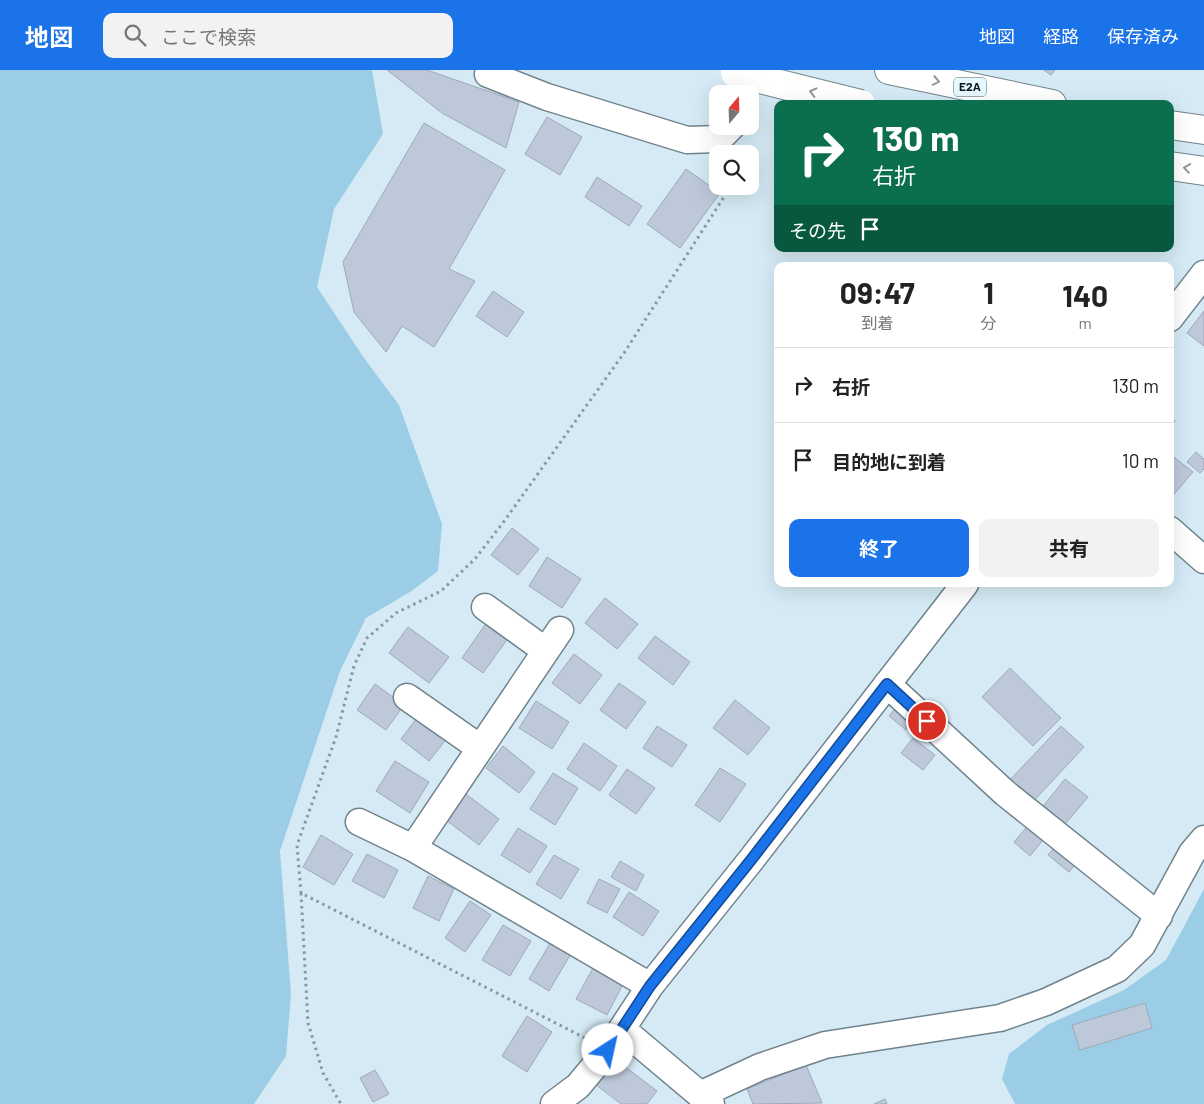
<!DOCTYPE html>
<html lang="ja">
<meta charset="utf-8">
<style>
:root{--surface:#fff;--page:#f2f2f2;--text:#222;--muted:#767676;--line:#e0e0e0;--accent:#1a73e8}
body{margin:0;font-family:Barlow,"Noto Sans JP",sans-serif;background:var(--page);color:var(--text);height:100vh;display:flex;flex-direction:column;font-size:19px;white-space:nowrap}
*{box-sizing:border-box;margin:0}
p{font-size:16px;color:var(--muted)}
.icon{flex:none;width:28px;height:28px;fill:none;stroke:currentColor;stroke-width:2;stroke-linecap:round;stroke-linejoin:round}
.map{position:relative;flex:1;overflow:hidden}
.sheet{position:absolute;left:774px;top:192px;width:400px;height:325px;display:flex;flex-direction:column;background:var(--surface);border-radius:10px;box-shadow:0 5px 20px #0002}
.sheet>*{flex:none}
.guide{position:absolute;left:774px;top:30px;width:400px;height:152px;border-radius:10px;box-shadow:0 5px 20px #0002;background:#0b6e4f;color:#fff;overflow:hidden}
.needle{width:32px;rotate:19deg}
.fabs{position:absolute;left:709px;top:15px;display:grid;gap:10px}
.fabs a{display:grid;place-items:center;width:50px;height:50px;border-radius:10px;background:var(--surface);box-shadow:0 5px 20px #0002;font-size:25px}
.pin{position:absolute;display:grid;place-items:center;width:42px;height:42px;color:#fff;margin:-21px;border:2px solid #fff;border-radius:50%;box-shadow:0 1px 5px #0007}
.me{position:absolute;width:55px;margin:-28px;rotate:35deg;stroke-linejoin:round;filter:drop-shadow(0 0 4px #0008)}
.turn{display:flex;align-items:center;gap:18px;height:105px;padding:0 15px;font-size:22px}
.turn .icon{width:65px;height:65px;stroke-width:2.5}
.turn b{display:block;font-size:35px;line-height:42px}
.then{display:flex;align-items:center;height:48px;padding:0 15px;background:#0003;gap:10px;font-size:19px}
.eta{display:flex;justify-content:space-evenly;align-items:center;height:85px;text-align:center}
.eta b{font-size:30px;font-weight:700;line-height:35px}
.primary-button{display:flex;gap:10px;margin-top:auto;padding:10px 15px}
.primary-button a{flex:1;height:58px;border-radius:10px;background:var(--accent);color:#fff;font-size:20px;font-weight:700;line-height:58px;text-align:center}
.primary-button a+a{background:var(--page);color:var(--text)}
ul{padding:0;list-style:none}
li{display:flex;align-items:center;gap:15px;height:75px;padding:0 15px;border-top:1px solid var(--line)}
li div{flex:1}
li b{display:block;font-size:19px}
li em{font-style:normal}
header{display:flex;align-items:center;gap:30px;box-sizing:border-box;height:70px;padding:0 25px;background:var(--accent);color:#fff}
header strong{font-size:24px}
nav{display:flex;gap:28px;margin-inline-start:auto;font-size:18px}
.search{width:350px;height:45px;background:var(--page);display:flex;align-items:center;gap:12px;box-sizing:border-box;padding:0 18px;border-radius:10px;color:var(--muted);font-size:19px}
.map>svg:first-child{display:block}
.green{fill:#9ccde6}
.building{fill:#bdc8d9;stroke:#9ea9b9}
.lines{fill:none;stroke-linecap:round;stroke-linejoin:round}
.minor-casing{stroke:#70838d;stroke-width:29}
.highway-casing{stroke:#70838d;stroke-width:30}
.path{stroke:#8898a0;stroke-width:3;stroke-dasharray:2.5 4;stroke-linecap:butt}
.minor{stroke:#fff;stroke-width:26}
.highway{stroke:#fff;stroke-width:28}
.highway-bridge-casing{stroke:#70838d;stroke-width:30;stroke-linecap:butt}
.highway-bridge{stroke:#fff;stroke-width:28}
.oneway{stroke:#949799}
.route-casing{stroke:#114b97;stroke-width:12}
.route{stroke:#1a73e8;stroke-width:9}
.labels{text-anchor:middle;stroke-width:4;stroke-linejoin:round;paint-order:stroke}
.shield{fill:#e6f7ff;stroke:#515b60;stroke-width:1}
.shield-label{font-size:12px;font-weight:bold;fill:#11181c}
</style>
<header>
<strong>地図</strong>
<div class="search"><svg class="icon" aria-label="search" viewBox="0 0 24 24"><circle cx="10" cy="10" r="6"/><path d="M15 15l6 6"/></svg>ここで検索</div>
<nav><a>地図</a><a>経路</a><a>保存済み</a></nav>
</header>
<div class="map">
<svg width="1204" height="1034" viewBox="0 0 1204 1034">
<rect width="100%" height="100%" fill="#d5eaf5"/>
<path class="green" d="M0 0H372L383 64 334 139 317 217 364 288 399 335 442 454 438 501 410 522 366 548 340 601 280 781 291 924 286 986 254 1034H0Z
M1204 819V1034H1015L1002 1009 1009 984 1047 955 1124 920 1166 890Z"/>
<path class="building" d="M387 0H427L519 32 506 78 442 43Z
M1044 0H1055L1051 5Z
M547 47 582 67 560 105 525 84Z
M424 53 505 100 449 199 475 211 434 277 402 256 386 282 354 242 343 192Z
M686 99 720 123 680 178 647 154Z
M597 107 642 136 629 156 585 127Z
M493 221 524 242 507 267 476 246Z
M1204 241V276L1187 263Z
M1170 346 1175 351 1170 356Z
M1196 382 1204 389V399L1200 403 1187 392Z
M1170 384 1193 402 1170 429Z
M512 458 539 479 518 505 491 485Z
M547 487 581 509 562 538 529 516Z
M605 528 638 554 617 579 585 553Z
M487 552 509 567 483 603 462 588Z
M408 557 449 587 429 613 389 583Z
M655 566 690 592 673 615 638 588Z
M574 584 602 605 580 634 552 613Z
M1010 598 1061 648 1033 676 982 627Z
M619 613 646 632 626 659 600 640Z
M375 614 404 635 386 660 357 640Z
M735 630 770 658 748 685 713 658Z
M536 631 569 652 552 679 519 658Z
M900 633 917 647 906 660 889 646Z
M419 645 448 667 429 691 401 669Z
M657 656 687 675 672 697 643 678Z
M1061 656 1084 677 1029 736 1006 714Z
M913 668 935 685 923 700 901 683Z
M584 673 617 696 600 721 567 699Z
M503 676 535 702 519 723 486 698Z
M395 691 429 712 410 743 376 721Z
M720 698 746 714 720 752 695 735Z
M627 699 655 718 636 744 609 725Z
M553 703 578 718 555 755 530 739Z
M1065 709 1088 727 1062 758 1040 740Z
M466 724 499 749 479 775 446 750Z
M1032 751 1048 764 1030 786 1014 772Z
M518 758 547 776 530 803 501 785Z
M321 765 353 784 334 815 303 797Z
M1058 773 1079 790 1069 802 1048 785Z
M367 784 398 800 384 828 352 811Z
M554 785 579 799 561 829 536 814Z
M620 791 644 805 636 821 611 807Z
M428 806 454 819 439 851 413 838Z
M599 809 620 819 607 843 587 833Z
M629 822 659 841 643 866 613 847Z
M470 831 491 845 465 882 445 868Z
M503 855 531 871 510 906 482 890Z
M552 870 572 882 549 921 529 909Z
M593 898 623 914 607 945 576 929Z
M1145 933 1152 958 1080 980 1072 955Z
M527 946 552 962 527 1002 502 986Z
M615 989 657 1021 647 1034H621L595 1014Z
M806 995 822 1033 753 1034 747 1019Z
M375 1000 389 1024 373 1032 360 1008Z
M885 1029 887 1034H874Z"/>
<g class="lines">
<defs>
<path id="minor" d="M488 4 547 27 687 70 719 69 732 56
M1170 248 1204 204
M1170 460 1204 490
M485 537 546 581
M560 560 413 778 650 916
M887 614 1005 723 1159 846
M407 627 480 678
M359 752 413 778
M622 959 711 1034
M700 1025 760 997 825 975 1000 948 1046 932 1117 899 1142 875 1192 783 1204 769
M554 1034 578 1016 608 980 650 916 751 790 965 514"/>
<path id="highway" d="M889 0 1052 34
M1170 55 1204 60
M1170 96 1204 101"/>
</defs>
<use href="#minor" class="minor-casing"/>
<use href="#highway" class="highway-casing"/>
<path class="path" d="M301 823 308 953 323 1003 341 1034
M585 968 301 823 297 775 336 667 354 596 367 568 396 543 441 521 475 489 505 450 624 283 731 116"/>
<use href="#minor" class="minor"/>
<use href="#highway" class="highway"/>
<defs>
<path id="highway-bridge" d="M735 3 861 34"/>
</defs>
<use href="#highway-bridge" class="highway-bridge-casing"/>
<use href="#highway-bridge" class="highway-bridge"/>
</g>
<defs><path id="oneway-chevron" d="M-2-3.5L2.5 0L-2 3.5" fill="none" stroke-width="1.6" stroke-linecap="round" stroke-linejoin="round" transform="scale(1.25)"/></defs>
<g class="oneway">
<use href="#oneway-chevron" transform="translate(936 11) rotate(11)"/>
<use href="#oneway-chevron" transform="translate(813 22) rotate(-166)"/>
<use href="#oneway-chevron" transform="translate(1187 98) rotate(-171)"/>
</g>
<g class="lines">
<defs>
<path id="route" d="M608 980 650 916 751 790 887 614 927 651"/>
</defs>
<use href="#route" class="route-casing"/>
<use href="#route" class="route"/>
</g>
<g class="labels">
<rect class="shield" x="954" y="7.5" width="32" height="19" rx="4"/>
<g class="shield-label">
<text x="970" y="21">E2A</text>
</g>
</g>
</svg>
<div class="fabs">
<a><svg class="needle" viewBox="-14 -14 28 28"><path d="M0-13l5 13h-10z" fill="#e53935"/><path d="M0 13l5-13h-10z" fill="#767676"/></svg></a>
<a><svg class="icon" aria-label="search" viewBox="0 0 24 24"><circle cx="10" cy="10" r="6"/><path d="M15 15l6 6"/></svg></a>
</div>
<div class="pin" style="left:927px;top:651px;background:#d93025"><svg class="icon" aria-label="arrive" viewBox="0 0 24 24"><path d="M6 21V4h12l-3 4 3 4H6"/></svg></div>
<svg class="me" style="left:608px;top:980px" viewBox="-20 -20 40 40"><circle r="19" fill="#fff"/><path d="M0-13L10 11 0 6-10 11z" fill="#1a73e8"/></svg>
<div class="guide">
<div class="turn"><svg class="icon" aria-label="right" viewBox="0 0 24 24"><path d="M7 20v-9h11M14 6l5 5-5 5"/></svg><div><b>130 m</b>右折</div></div>
<div class="then">その先<svg class="icon" aria-label="arrive" viewBox="0 0 24 24"><path d="M6 21V4h12l-3 4 3 4H6"/></svg></div>
</div>
<section class="sheet">
<div class="eta">
<div><b>09:47</b><p>到着</p></div>
<div><b>1</b><p>分</p></div>
<div><b>140</b><p>m</p></div>
</div>
<ul>
<li><svg class="icon" aria-label="right" viewBox="0 0 24 24"><path d="M7 20v-9h11M14 6l5 5-5 5"/></svg><div><b>右折</b></div><em>130 m</em></li>
<li><svg class="icon" aria-label="arrive" viewBox="0 0 24 24"><path d="M6 21V4h12l-3 4 3 4H6"/></svg><div><b>目的地に到着</b></div><em>10 m</em></li>
</ul>
<div class="primary-button"><a>終了</a><a>共有</a></div>
</section>
</div>
